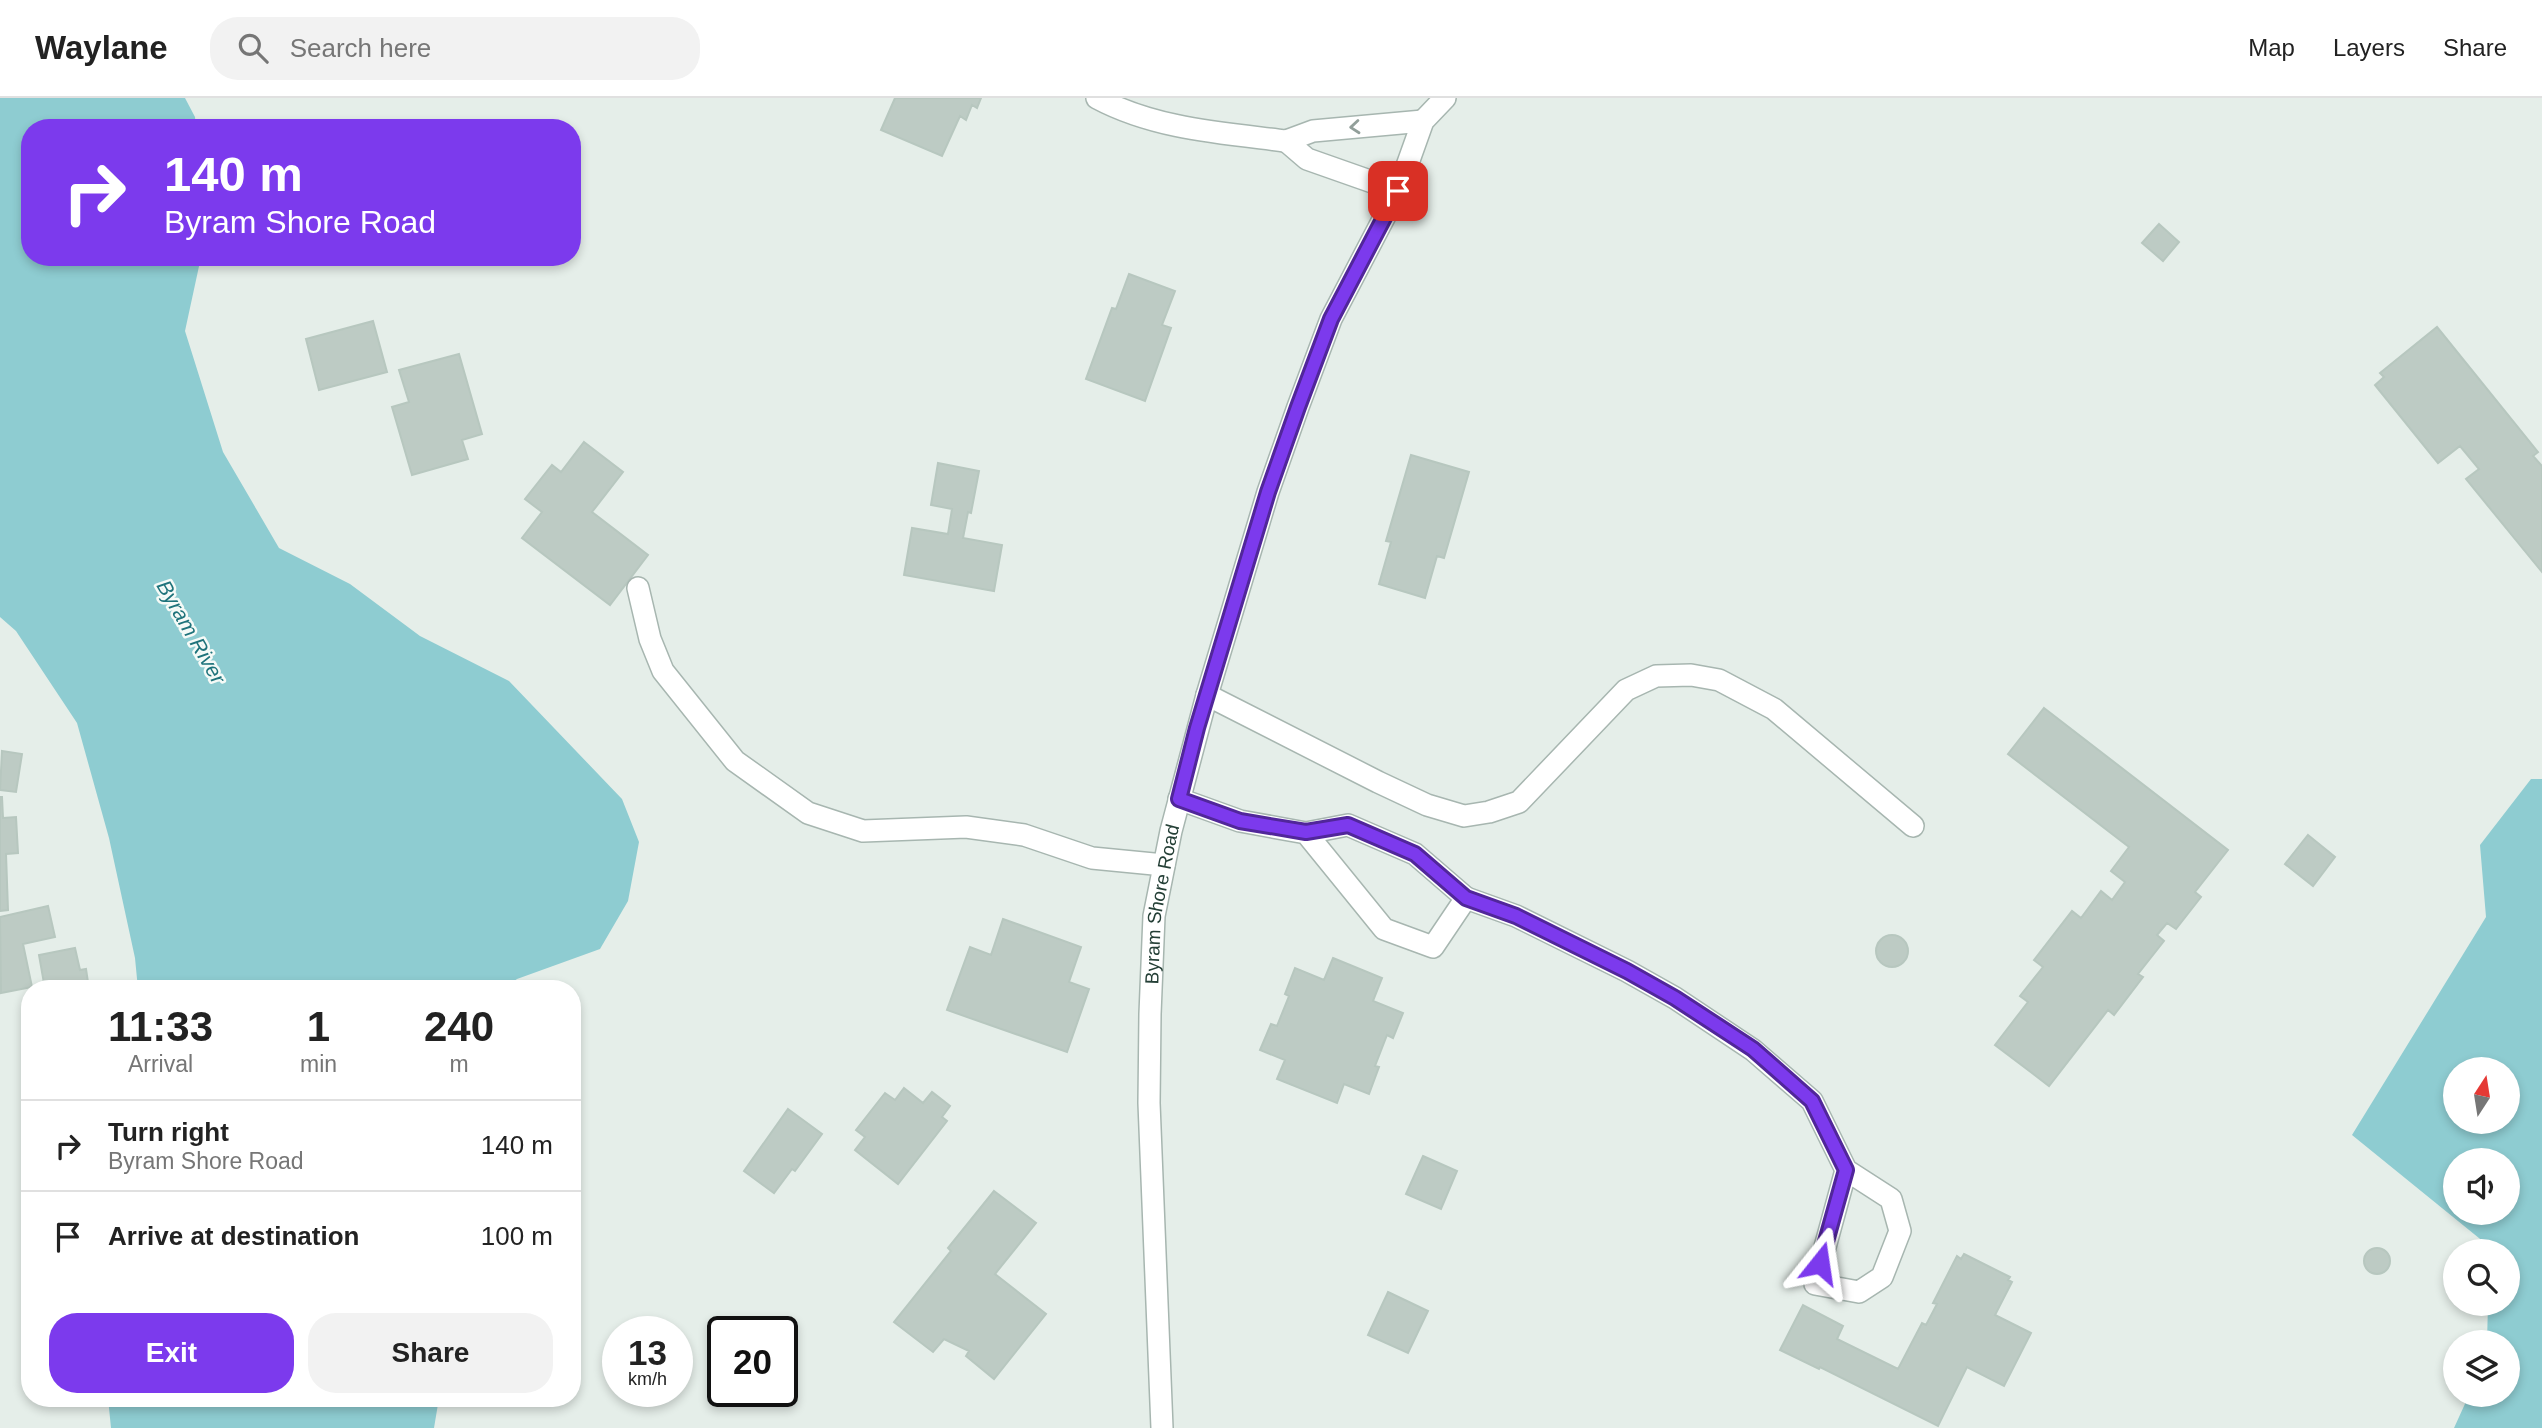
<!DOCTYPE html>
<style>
:root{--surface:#fff;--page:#f2f2f2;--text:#222;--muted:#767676;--line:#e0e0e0;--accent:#7c3aed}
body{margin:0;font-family:Arial,sans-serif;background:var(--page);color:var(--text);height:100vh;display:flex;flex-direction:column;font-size:26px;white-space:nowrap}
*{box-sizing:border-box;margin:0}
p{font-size:23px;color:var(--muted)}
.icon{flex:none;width:38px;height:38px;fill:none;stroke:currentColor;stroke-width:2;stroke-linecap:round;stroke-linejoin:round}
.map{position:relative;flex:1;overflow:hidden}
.details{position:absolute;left:21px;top:882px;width:560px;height:427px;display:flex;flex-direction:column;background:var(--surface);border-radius:28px;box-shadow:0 4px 10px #0003}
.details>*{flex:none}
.banner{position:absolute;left:21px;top:21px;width:560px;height:147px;border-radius:28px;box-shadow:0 4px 10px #0003;background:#7c3aed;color:#fff;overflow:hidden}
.needle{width:46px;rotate:12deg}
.fabs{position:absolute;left:2443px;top:959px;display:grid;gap:14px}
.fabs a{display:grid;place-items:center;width:77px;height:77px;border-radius:50%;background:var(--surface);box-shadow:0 4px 10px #0003;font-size:35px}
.speed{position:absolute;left:602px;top:1218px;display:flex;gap:14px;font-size:35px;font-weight:700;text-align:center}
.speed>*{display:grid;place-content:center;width:91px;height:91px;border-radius:50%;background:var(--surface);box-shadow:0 4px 10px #0003;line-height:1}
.speed small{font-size:18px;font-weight:400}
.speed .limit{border:4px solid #111;border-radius:10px;background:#fff;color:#111}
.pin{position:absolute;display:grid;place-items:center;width:60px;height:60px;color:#fff;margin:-30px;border-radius:14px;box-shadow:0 4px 10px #0006}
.me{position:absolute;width:77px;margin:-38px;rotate:15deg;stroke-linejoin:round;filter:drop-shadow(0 0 5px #0008)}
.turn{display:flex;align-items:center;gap:24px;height:147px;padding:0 28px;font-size:32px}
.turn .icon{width:91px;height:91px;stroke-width:2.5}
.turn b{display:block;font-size:49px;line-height:60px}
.eta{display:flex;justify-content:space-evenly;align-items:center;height:119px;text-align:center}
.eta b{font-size:42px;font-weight:800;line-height:49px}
.button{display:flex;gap:14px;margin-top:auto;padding:14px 28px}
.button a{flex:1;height:80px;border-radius:28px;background:var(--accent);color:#fff;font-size:28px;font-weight:800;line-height:80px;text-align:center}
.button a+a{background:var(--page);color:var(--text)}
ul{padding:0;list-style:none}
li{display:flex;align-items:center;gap:21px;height:91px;padding:0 28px;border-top:2px solid var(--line)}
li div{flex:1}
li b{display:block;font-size:26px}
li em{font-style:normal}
header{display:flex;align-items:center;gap:42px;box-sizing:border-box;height:98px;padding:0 35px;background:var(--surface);border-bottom:2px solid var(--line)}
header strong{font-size:33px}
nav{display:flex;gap:38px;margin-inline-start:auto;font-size:24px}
.search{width:490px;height:63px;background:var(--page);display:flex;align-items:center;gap:18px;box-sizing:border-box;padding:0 24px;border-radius:28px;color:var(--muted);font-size:26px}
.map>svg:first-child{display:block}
.water{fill:#8eccd1;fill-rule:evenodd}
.building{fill:#bdcbc4;stroke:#b7c7bf;stroke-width:2}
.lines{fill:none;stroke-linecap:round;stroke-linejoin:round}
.minor-casing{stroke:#a7b6b0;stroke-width:24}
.minor{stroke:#fff;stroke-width:21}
.oneway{stroke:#929f9a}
.route-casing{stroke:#51269a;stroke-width:18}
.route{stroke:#7c3aed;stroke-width:12}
.labels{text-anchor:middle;stroke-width:5;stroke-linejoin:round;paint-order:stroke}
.street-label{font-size:19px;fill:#243f36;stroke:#f5faf7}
.water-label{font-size:21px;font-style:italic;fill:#1e737b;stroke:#f5faf7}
</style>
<header>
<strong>Waylane</strong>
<div class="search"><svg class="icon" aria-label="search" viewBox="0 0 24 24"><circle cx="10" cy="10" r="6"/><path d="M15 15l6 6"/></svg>Search here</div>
<nav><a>Map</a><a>Layers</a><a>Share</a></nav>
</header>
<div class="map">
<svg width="2542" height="1330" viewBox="0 0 2542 1330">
<rect width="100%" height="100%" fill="#e5eee9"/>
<path class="water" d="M0 0H185L195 19 196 30H30V159H201L185 233 223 354 279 450 350 486 420 538 509 583 622 701 639 744 628 803 600 851 517 881 503 891H138L135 860 109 740 77 625 16 533 0 519Z
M2531 681H2542V1330H2454L2469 1297H2508V1244H2487L2488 1206H2508V1153H2490V1149L2352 1037 2486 819 2480 747ZM2455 971H2508V1024H2455ZM2455 1062H2508V1115H2455Z
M108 1300H439L434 1330H111Z"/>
<path class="building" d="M895 0H981L977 10 972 7 966 22 960 18 942 58 881 32Z
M2159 126 2179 144 2163 163 2142 145Z
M1129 176 1175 193 1162 227 1171 230 1145 303 1086 281 1112 210 1116 211Z
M373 223 387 274 319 292 306 241Z
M2437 229 2538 354 2533 358 2542 368V474L2466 381 2479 371 2460 348 2438 365 2375 287 2384 279 2380 275Z
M459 256 482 336 462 342 468 361 412 377 392 309 409 304 399 272Z
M584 344 623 374 592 414 648 457 610 507 522 440 542 414 525 401 552 367 561 374Z
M1411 357 1469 374 1444 460 1437 458 1425 500 1379 486 1391 444 1386 443Z
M938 365 979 373 971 415 968 414 963 440 1002 447 994 493 904 477 912 430 948 436 952 411 931 407Z
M2044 610 2228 752 2195 794 2201 799 2176 831 2167 825 2157 837 2164 843 2138 876 2143 879 2114 917 2108 912 2049 988 1995 947 2028 904 2020 898 2043 869 2034 862 2072 813 2081 820 2101 793 2112 802 2125 784 2111 773 2129 749 2008 656Z
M2 653 22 656 16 694 0 692Z
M0 699H2L3 720 16 719 18 755 6 756 8 812 0 813Z
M2308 737 2335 759 2313 788 2285 766Z
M48 808 55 839 23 846 32 889 1 895 0 819Z
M1003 821 1081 849 1069 884 1089 891 1067 954 947 912 970 849 991 857Z
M1876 853a16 16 0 1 1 32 0a16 16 0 1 1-32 0Z
M75 850 80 872 86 871 89 891H45L39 857Z
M1333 860 1382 880 1373 903 1403 915 1393 940 1387 937 1375 968 1379 969 1369 996 1344 986 1337 1005 1277 981 1285 962 1260 952 1271 926 1277 928 1289 898 1285 896 1295 870 1324 882Z
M904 990 923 1005 932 994 950 1008 942 1019 947 1023 898 1086 855 1052 865 1039 856 1032 885 995 895 1002Z
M788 1011 822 1036 795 1073 792 1071 774 1095 744 1073Z
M1423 1058 1457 1073 1441 1111 1406 1096Z
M994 1093 1036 1125 995 1176 1046 1216 994 1281 966 1258 969 1253 944 1241 933 1254 894 1224 951 1153 948 1150Z
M2364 1163a13 13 0 1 1 26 0a13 13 0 1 1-26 0Z
M1964 1156 2010 1179 2008 1182 2012 1184 1995 1217 2031 1235 2004 1288 1967 1269 1938 1328 1820 1269 1819 1271 1780 1252 1803 1207 1843 1228 1837 1241 1898 1271 1922 1225 1926 1227 1937 1206 1933 1205 1957 1158 1961 1161Z
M1388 1194 1428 1213 1408 1255 1368 1237Z"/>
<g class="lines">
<defs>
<g id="minor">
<path d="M1097 0C1155 31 1222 35 1286 43"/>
<path d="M1398 93 1307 61 1286 43 1313 33 1423 23"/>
<path d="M638 490 650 541 663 573 735 663 808 715 863 733 966 729 1024 737 1092 760 1164 767"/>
<path d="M1207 597 1378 684 1427 707 1464 718 1489 714 1519 704 1626 592 1656 578 1691 577 1719 582 1774 611 1913 728"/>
<path d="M1179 701 1240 723 1306 735 1384 831 1433 849 1466 800 1516 818 1627 873 1675 900 1753 952 1812 1003 1846 1072 1891 1101 1900 1133 1882 1179 1859 1194 1815 1186 1846 1072"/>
<path d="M1306 735 1348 727 1415 756 1466 800"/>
<path id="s1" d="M1162 1330 1149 1005 1150 916 1154 818 1171 733 1207 597 1268 394 1298 309 1331 221 1398 93 1423 23 1445 0"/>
</g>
</defs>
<use href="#minor" class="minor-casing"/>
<use href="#minor" class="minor"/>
</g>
<defs><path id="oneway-chevron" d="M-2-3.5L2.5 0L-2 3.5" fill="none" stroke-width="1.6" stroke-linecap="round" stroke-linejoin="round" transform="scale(1.75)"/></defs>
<use class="oneway" href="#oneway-chevron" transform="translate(1355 29) rotate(175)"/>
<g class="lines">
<defs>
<path id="route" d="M1398 93 1331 221 1298 309 1268 394 1197 630 1179 701 1240 723 1306 734 1348 727 1415 756 1466 800 1516 818 1627 873 1675 900 1753 951 1812 1003 1846 1072 1820 1165"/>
</defs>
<use href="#route" class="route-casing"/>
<use href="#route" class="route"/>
</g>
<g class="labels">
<g class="street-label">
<text dy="7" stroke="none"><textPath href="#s1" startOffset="525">Byram Shore Road</textPath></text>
</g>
<g class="water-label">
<text transform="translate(191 534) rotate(60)" y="7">Byram River</text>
</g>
</g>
</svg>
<div class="fabs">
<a><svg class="needle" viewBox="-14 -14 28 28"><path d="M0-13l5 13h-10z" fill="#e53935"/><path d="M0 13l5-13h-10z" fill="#767676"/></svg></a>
<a><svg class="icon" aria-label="sound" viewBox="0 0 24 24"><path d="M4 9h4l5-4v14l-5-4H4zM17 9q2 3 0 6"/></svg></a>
<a><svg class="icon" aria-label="search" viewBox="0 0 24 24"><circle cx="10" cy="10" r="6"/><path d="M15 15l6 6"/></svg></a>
<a><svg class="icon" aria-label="layers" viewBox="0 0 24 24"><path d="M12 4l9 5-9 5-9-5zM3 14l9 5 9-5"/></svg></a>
</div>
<div class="speed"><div>13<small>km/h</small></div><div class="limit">20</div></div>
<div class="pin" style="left:1398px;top:93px;background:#d93025"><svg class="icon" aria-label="arrive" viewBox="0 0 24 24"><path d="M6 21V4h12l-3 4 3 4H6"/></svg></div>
<svg class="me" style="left:1820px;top:1165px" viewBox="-20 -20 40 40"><path d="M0-17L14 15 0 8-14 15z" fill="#7c3aed" stroke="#fff" stroke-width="4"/></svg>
<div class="banner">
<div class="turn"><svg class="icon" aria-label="right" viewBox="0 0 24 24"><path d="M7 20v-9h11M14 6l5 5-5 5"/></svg><div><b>140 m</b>Byram Shore Road</div></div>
</div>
<section class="details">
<div class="eta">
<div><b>11:33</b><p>Arrival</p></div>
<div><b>1</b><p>min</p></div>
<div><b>240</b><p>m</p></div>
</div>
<ul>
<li><svg class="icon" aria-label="right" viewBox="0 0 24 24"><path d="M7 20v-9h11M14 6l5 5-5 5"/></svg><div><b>Turn right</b><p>Byram Shore Road</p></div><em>140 m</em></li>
<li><svg class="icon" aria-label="arrive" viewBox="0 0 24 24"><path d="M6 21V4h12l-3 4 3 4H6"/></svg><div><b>Arrive at destination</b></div><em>100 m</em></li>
</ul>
<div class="button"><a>Exit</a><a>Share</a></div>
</section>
</div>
